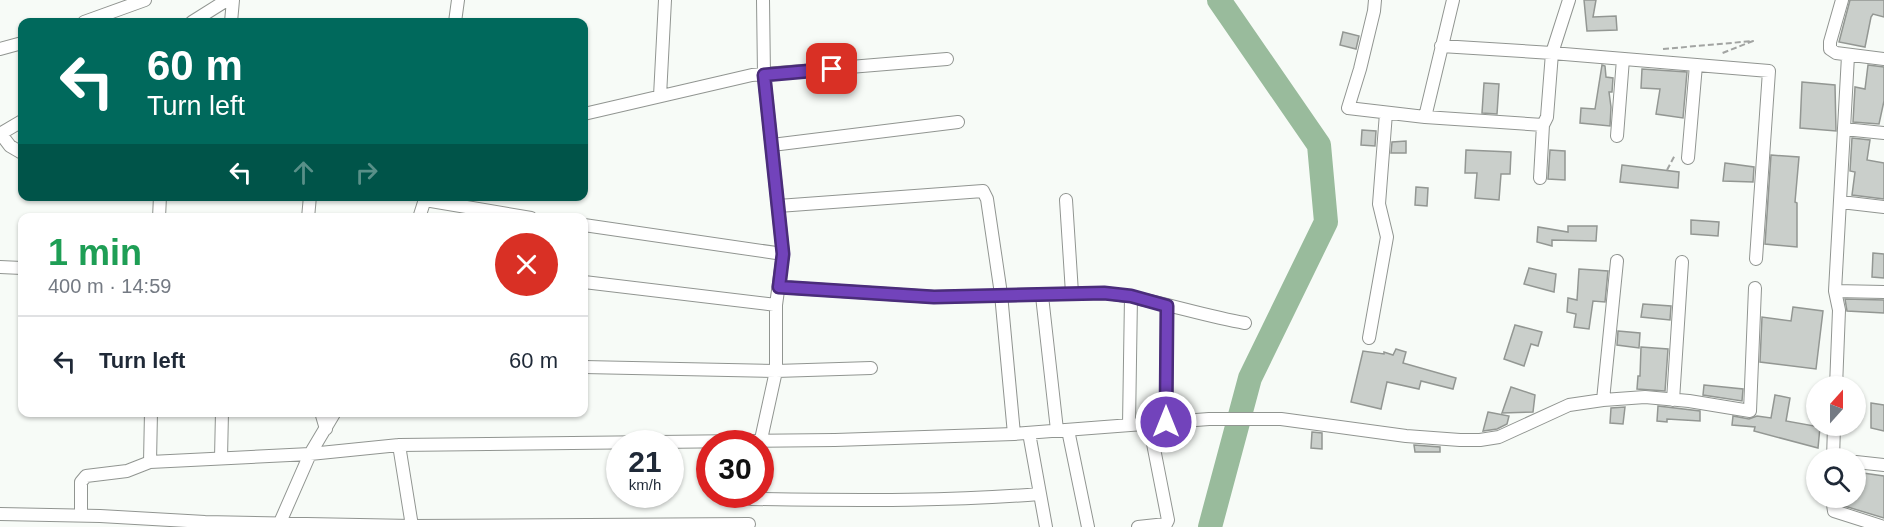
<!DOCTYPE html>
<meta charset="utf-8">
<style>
:root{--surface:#fff;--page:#f6f6f7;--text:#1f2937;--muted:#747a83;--line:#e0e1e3}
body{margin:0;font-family:Helvetica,sans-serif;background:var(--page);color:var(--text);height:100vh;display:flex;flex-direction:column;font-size:22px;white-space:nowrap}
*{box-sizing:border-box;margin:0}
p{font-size:20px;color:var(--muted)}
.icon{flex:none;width:33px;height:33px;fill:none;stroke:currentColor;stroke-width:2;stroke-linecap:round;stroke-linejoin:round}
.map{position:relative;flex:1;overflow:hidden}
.drawer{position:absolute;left:18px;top:213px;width:570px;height:204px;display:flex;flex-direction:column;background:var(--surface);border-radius:12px;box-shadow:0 2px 4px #0004}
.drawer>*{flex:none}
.top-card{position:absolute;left:18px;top:18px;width:570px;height:183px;border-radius:12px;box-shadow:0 2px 4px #0004;background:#00695c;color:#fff;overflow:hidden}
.needle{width:39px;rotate:21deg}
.buttons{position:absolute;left:1806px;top:376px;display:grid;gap:12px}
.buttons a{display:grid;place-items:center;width:60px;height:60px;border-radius:50%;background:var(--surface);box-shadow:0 2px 4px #0004;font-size:30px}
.speed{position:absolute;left:606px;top:430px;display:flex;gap:12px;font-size:30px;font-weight:700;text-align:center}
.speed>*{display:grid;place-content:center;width:78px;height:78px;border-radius:50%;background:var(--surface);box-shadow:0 2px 4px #0004;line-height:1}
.speed small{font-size:15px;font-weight:400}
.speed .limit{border:9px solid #d22;background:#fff;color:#111}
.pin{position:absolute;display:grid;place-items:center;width:51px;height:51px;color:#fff;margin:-26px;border-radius:12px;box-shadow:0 3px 9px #0006}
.me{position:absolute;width:66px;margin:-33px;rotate:0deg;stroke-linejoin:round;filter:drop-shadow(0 0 4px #0008)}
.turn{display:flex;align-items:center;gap:21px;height:126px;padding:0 30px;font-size:27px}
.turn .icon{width:78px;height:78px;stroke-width:2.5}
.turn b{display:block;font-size:42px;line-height:51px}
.lanes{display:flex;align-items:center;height:57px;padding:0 30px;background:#0003;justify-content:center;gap:30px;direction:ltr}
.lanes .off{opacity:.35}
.round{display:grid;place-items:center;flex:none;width:63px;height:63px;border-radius:32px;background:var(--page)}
.headline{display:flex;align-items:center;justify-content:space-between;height:102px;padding:0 30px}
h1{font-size:36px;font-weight:800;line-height:45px;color:#1e9e55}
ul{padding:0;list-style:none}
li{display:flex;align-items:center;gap:18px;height:90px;padding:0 30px;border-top:2px solid var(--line)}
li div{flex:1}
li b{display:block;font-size:22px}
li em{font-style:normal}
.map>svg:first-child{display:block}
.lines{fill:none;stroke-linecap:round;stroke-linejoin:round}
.river{stroke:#99bb9c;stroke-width:24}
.building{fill:#cacfcb;stroke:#939793;stroke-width:1.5}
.street-casing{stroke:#919591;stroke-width:14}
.path{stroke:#a2a4a2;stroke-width:2;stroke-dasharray:6 3;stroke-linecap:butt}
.street{stroke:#fff;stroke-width:12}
.route-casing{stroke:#4a2c7a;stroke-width:15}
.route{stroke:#7243bb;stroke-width:10}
</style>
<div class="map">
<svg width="1884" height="527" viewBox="0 0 1884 527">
<rect width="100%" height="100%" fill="#f7fbf7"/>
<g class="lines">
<path class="river" d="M1210 527 1250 378 1326 222 1319 145 1219 0"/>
</g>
<path class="building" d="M1584 0H1596L1593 17 1616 16 1617 30 1587 31Z
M1850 0H1884V17L1873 14 1871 17 1865 47 1839 42Z
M1343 32 1359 36 1356 49 1340 45Z
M1602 65 1605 66 1606 77 1613 78 1612 92H1609L1611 107 1610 126 1580 123 1581 108 1595 109Z
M1868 65 1884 67V101L1879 124 1853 122 1855 87 1865 89Z
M1642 69 1687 72 1683 118 1656 114 1660 89 1641 88Z
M1802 82 1835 85 1836 131 1800 128Z
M1484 83 1499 84 1497 114 1482 113Z
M1362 130 1376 131 1375 146 1361 145Z
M1852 138 1870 140 1867 160 1884 163V199L1852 195 1855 172 1850 171Z
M1406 141V153H1391L1392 142Z
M1466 150 1511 152 1510 174H1501L1499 200 1475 198 1477 173H1465Z
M1550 150 1565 151V180L1548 179Z
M1771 155 1799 157 1795 202 1797 203V247L1765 244Z
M1725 163 1754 167 1753 182 1723 181Z
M1622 165 1679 172 1678 188 1620 182Z
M1416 187 1428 188 1427 206 1415 205Z
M1691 220 1719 222 1718 236 1691 234Z
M1568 226H1597L1596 241 1552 240V246L1537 242 1538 227 1568 232Z
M1873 253 1884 254V278L1872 277Z
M1529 268 1556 274 1554 292 1524 284Z
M1579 269 1608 271 1605 302 1593 301 1589 329 1574 327 1576 314 1567 312 1568 298 1577 300Z
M1845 299 1884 300V313L1847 311Z
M1643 304 1671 306 1670 320 1641 317Z
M1793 307 1823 311 1816 369 1760 362 1762 317 1791 321Z
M1515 325 1542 332 1538 346 1531 344 1524 366 1504 359Z
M1618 331 1640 333 1639 348 1617 345Z
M1641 347 1668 349 1665 391 1637 389 1638 376H1640Z
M1396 349 1406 352 1403 363 1456 378 1453 389 1421 381 1419 389 1387 382 1381 409 1351 402 1363 351 1384 354V352L1393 355Z
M1704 385 1743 389 1742 401 1703 395Z
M1511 387 1535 395 1533 412 1502 413Z
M1775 395 1790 398 1786 421 1820 427 1818 448 1754 431 1755 427 1732 425 1733 416 1749 419 1757 416 1771 418Z
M1871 403 1884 405V431L1871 428Z
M1658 406 1700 411V421L1667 419V422L1657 421Z
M1625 407 1623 424 1610 423 1611 408Z
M1488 412 1509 416 1507 424 1497 429 1483 431Z
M1312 432 1322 433V449L1311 448Z
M1414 445 1440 447V452H1415Z
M1856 472 1884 476V518L1841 505 1840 498H1856Z"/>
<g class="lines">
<defs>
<path id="street" d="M1375 0 1374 11 1360 69 1348 108 1425 117 1543 125 1547 117 1552 53 1569 0
M1842 0 1830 42V49L1836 53 1884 59
M84 22 145 0
M192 22 227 0
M231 22 233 0
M455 22 458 0
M1441 46 1552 53 1769 71 1756 259
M0 49 22 43
M660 96 665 0
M584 114 752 75 947 59
M1425 117 1453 0
M1844 129 1884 133
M0 133 10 146 22 153
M0 134 22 121
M1617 136 1623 59
M772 145 958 122
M1688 158 1696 65
M1540 178 1543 125
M425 200 531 218
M1066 200 1072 293
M1841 202 1884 207
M778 206 983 191 987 199 1001 294 1014 434
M159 218 160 196
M308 218 310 196
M419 218 426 196
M584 225 783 254
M0 267 22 268
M584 282 776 305
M779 287 934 297 1104 293C1152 298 1198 315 1245 323
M1835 291 1884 292
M1042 296 1057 430
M1369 338 1387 237 1379 204 1386 113
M584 367 776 371 871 368
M1836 387 1839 310 1835 291 1848 56
M1603 400 1617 261
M1673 400 1682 262
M321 412 326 429
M1166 422 1167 306
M1129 425 1131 296
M1068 430 1088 527
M1029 433 1046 527
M760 444 776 371V305L783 254 764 75 763 0
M399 445 412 526
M221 458 222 412
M1833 459 1834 426
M150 462 151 412
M1856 462 1884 465
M1832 498 1834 511 1884 527
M751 499C847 500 943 502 1039 494
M0 514 100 516 205 522 412 526 749 524
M81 515V482L86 476 127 471 150 462 310 454 399 445 835 440 1014 434 1209 419H1281L1406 436 1460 440H1480L1499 437 1569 405 1603 400 1645 397 1689 401 1750 411 1755 288
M278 527 310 454 335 412
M1138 527 1166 524 1168 520 1149 423"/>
</defs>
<use href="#street" class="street-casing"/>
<path class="path" d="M1663 49 1753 41 1720 54
M1667 170 1675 155"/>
<use href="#street" class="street"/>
</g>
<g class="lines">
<defs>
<path id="route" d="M832 69 764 75 783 254 779 287 934 297 1104 293 1131 296 1167 306 1166 422"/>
</defs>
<use href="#route" class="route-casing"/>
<use href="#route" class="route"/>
</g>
</svg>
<div class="buttons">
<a><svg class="needle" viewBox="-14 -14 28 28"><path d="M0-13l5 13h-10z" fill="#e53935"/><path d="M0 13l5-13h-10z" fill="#747a83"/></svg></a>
<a><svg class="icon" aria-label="search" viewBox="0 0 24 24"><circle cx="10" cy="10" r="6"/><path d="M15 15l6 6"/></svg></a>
</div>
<div class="speed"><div>21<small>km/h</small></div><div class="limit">30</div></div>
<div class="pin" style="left:832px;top:69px;background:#d93025"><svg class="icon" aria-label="arrive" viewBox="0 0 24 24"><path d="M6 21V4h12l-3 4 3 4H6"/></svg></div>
<svg class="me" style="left:1166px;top:422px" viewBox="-20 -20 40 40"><circle r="17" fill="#7243bb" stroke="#fff" stroke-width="3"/><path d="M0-11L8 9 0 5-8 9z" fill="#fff"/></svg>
<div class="top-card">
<div class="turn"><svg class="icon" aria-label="left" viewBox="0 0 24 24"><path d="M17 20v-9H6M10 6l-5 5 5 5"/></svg><div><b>60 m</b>Turn left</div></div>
<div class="lanes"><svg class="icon" aria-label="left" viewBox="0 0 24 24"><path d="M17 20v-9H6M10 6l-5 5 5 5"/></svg><svg class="icon off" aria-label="ahead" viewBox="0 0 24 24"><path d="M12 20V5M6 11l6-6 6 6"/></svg><svg class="icon off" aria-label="right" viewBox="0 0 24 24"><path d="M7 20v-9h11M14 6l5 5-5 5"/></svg></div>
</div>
<section class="drawer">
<div class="headline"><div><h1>1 min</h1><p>400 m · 14:59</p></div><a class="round" style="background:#d93025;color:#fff"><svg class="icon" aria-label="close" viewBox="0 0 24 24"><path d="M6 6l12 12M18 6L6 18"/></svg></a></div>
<ul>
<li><svg class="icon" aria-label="left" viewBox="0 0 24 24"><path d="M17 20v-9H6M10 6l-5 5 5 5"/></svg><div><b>Turn left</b></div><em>60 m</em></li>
</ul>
</section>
</div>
